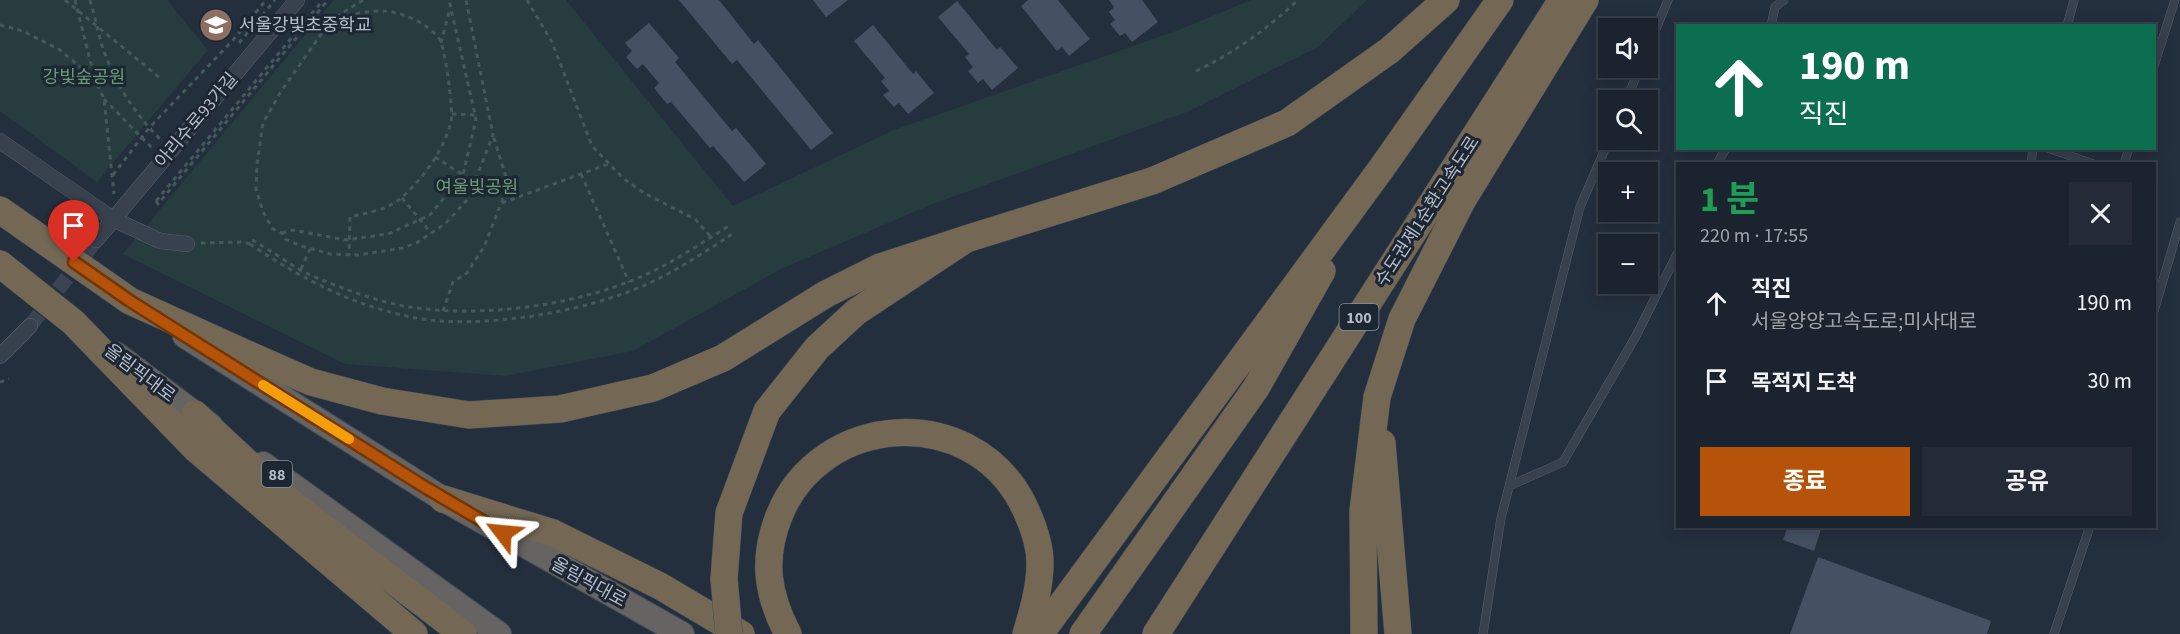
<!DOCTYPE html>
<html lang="ko">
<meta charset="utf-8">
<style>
:root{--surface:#1b232e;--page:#242b36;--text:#f1f3f6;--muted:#a0a4aa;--line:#39404a;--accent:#b45309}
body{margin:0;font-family:"Source Sans 3","Noto Sans KR",sans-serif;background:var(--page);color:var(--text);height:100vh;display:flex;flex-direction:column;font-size:22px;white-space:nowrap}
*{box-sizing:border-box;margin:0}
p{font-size:20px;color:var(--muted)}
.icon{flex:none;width:33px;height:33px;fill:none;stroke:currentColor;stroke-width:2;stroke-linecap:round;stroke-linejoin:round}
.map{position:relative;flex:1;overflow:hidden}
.side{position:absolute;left:1676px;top:162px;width:480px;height:366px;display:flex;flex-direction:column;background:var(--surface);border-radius:0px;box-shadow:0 3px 15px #0003,0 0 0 2px var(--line)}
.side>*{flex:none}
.banner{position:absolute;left:1676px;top:24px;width:480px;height:126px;border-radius:0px;box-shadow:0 3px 15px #0003,0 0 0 2px var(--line);background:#0b6e4f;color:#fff;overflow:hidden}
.tools{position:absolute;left:1598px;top:18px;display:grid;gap:12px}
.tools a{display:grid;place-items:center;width:60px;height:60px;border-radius:0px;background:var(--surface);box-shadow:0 3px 15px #0003,0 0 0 2px var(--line);font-size:30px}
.pin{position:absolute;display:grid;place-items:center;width:51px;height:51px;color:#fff;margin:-62px -26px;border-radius:50% 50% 50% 0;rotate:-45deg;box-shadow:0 0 6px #0007}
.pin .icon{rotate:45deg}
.me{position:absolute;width:66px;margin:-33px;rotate:299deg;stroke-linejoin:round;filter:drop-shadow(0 0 4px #0008)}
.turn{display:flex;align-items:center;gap:21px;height:126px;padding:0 24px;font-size:27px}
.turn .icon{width:78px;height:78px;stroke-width:2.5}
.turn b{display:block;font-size:42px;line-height:51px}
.round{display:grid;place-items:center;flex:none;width:63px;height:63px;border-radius:0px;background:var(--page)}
.summary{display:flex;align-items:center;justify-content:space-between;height:102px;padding:0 24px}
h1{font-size:36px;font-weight:700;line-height:45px;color:#1e9e55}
.action{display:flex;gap:12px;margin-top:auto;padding:12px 24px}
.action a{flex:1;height:69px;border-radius:0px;background:var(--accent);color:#fff;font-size:24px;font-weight:700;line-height:69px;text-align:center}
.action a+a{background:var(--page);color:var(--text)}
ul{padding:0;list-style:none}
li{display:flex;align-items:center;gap:18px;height:78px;padding:0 24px}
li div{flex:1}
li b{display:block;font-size:22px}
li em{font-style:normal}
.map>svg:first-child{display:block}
.green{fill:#263c3f}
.building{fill:#455162}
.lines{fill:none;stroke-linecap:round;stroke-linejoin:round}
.minor-tunnel{stroke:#3a4453;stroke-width:15;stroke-dasharray:15 8;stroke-linecap:butt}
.service-casing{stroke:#565f6c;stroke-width:9}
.minor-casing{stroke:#565f6c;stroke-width:16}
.trunk-casing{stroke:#434c59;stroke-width:26}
.motorway-casing{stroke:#434c59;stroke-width:28}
.path{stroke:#44595c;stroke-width:3;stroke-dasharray:4.5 4.5;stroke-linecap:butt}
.service{stroke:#38414e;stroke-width:8}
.minor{stroke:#38414e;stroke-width:15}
.trunk{stroke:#656462;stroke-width:24}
.motorway{stroke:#746855;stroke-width:27}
.motorway-bridge-casing{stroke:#434c59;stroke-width:28;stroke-linecap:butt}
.motorway-bridge{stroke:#746855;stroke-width:27}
.route-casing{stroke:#753606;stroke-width:15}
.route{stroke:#b45309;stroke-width:10}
.slow{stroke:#f59e0b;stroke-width:10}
.labels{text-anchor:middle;stroke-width:6;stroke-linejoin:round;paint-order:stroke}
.shield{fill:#1d2633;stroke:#878f9c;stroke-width:1.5}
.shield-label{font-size:16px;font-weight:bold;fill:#b4bcc9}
.poi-label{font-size:18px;fill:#b4bcc9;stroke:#1d2633;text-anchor:start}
.park-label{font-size:18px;fill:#6b9a76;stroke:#1d2633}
.street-label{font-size:18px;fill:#b4bcc9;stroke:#1d2633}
</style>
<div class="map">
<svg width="2180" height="634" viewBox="0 0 2180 634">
<rect width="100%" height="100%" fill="#242f3e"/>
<path class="green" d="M0 0H167L208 50 97 182 0 111Z
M334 0H566L733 206 894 130 1176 31 1251 0H1367L1318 47 1187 112 930 205 781 269 633 351 506 376 345 364 123 254Z"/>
<path class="building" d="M679 0H719L754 44 758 40 833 133 811 150 737 60 732 64Z
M813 0H848L826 17Z
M1028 0H1058L1090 39 1069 56 1062 47 1057 51 1021 6Z
M1109 0H1142L1158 22 1132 42 1125 33 1120 36 1110 24 1115 20 1109 12 1114 7Z
M957 1 997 50 1000 47 1018 68 992 90 983 79 978 83 968 71 973 67 965 57 969 54 938 17Z
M649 23 679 58 675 62 732 131 736 128 766 164 744 182 713 146 710 148 671 102 667 104 654 88 659 83 643 64 637 69 626 57 632 51 625 43Z
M873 25 913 74 916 71 934 93 908 114 899 103 894 107 883 95 889 91 881 81 885 78 854 41Z
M1788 526H1822L1814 551 1783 540Z
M1818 557 1991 621 1987 634H1790Z"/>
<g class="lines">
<path class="minor-tunnel" d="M30 326 96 240"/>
<defs>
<path id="service" d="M1771 26 1775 7 1784 0
M2067 26 2074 0
M1647 50 1668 0
M2154 66 2175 0
M1626 100 1640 68
M2048 148 2093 164
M1717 164 1726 148
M2031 164 2033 148
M2124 164 2129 148
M2154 311 2180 222
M1509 486 1563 462 1636 336 1677 254
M1483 634 1501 518 1580 207 1609 140
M2054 634 2090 526"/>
<path id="minor" d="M0 141 113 219 160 241 187 244
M96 240 297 0
M0 356 30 326"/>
<path id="trunk" d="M185 336 443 499 682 634
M116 354 210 425
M263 464 499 634"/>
<path id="motorway" d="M0 210 130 301 245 353 311 382 382 401 469 415 560 409 653 388 723 358 826 294 880 267 966 239
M0 264 73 322 196 449 414 634
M195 414 285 498 463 634
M1382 443 1398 634
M443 499 553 533 660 586 741 634
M724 579 729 513 767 411 817 348 856 312 966 239 1152 181 1287 123 1390 50 1446 0
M788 634C767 594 762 559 779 516 820 413 969 402 1022 502 1031 520 1040 542 1040 563 1040 587 1033 611 1026 634
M1040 634 1381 169 1500 0
M1083 634 1256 388 1322 271
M1156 634 1562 0
M1364 634 1363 511 1377 397 1402 319 1462 201 1585 0"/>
</defs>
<use href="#service" class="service-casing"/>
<use href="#minor" class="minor-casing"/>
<use href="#trunk" class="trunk-casing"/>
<use href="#motorway" class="motorway-casing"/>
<path class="path" d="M65 0 160 78
M75 0 95 80
M90 0C95 16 98 33 103 49 116 84 134 113 160 139
M363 0 331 20 280 93 263 123 257 164 256 189 263 212 273 229 282 233 285 239 301 246 330 254 358 255 403 248 418 242 445 224 468 199 493 135 466 0
M527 0 552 42 592 146 624 179 644 193 695 219 711 237
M338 17C353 15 370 10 384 11 401 11 431 25 440 40 445 49 454 112 451 122 444 150 423 179 401 198 388 210 366 213 350 217L349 255
M0 25 23 31 60 50 95 79 104 99 114 194
M239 43 275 0
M441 43 450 8
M1196 71C1234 53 1267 29 1298 0
M104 99 152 148
M452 114 475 115
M435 157 463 175
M581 174 629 282
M113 175 149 128 233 40 266 0
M402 198 431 233
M156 201 158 204 328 0
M156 201 323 0
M502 203 608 164
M282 233 293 230 345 240 388 234 430 215 463 175 476 119 449 0
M201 243 244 242 250 244 252 240C273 251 293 268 315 277 344 289 378 302 410 307 481 318 572 306 638 278 670 265 699 244 729 226
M250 244C300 278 352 305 411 317 476 331 587 312 647 284 677 271 706 251 734 233
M301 269 310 249
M443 311 453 282 467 273 484 247 502 201 507 180 493 135
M0 382 9 379"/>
<use href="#service" class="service"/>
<use href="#minor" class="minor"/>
<use href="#trunk" class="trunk"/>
<use href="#motorway" class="motorway"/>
<defs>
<path id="motorway-bridge" d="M724 579 729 634"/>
</defs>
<use href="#motorway-bridge" class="motorway-bridge-casing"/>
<use href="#motorway-bridge" class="motorway-bridge"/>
</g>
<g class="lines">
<defs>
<path id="route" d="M74 262 130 301 423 486 503 533"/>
</defs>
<use href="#route" class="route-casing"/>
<use href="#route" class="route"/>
<path class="slow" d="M263 385 349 439"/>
</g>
<defs>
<symbol id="school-disc" viewBox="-11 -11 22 22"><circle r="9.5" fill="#8d6e63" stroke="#1d2633"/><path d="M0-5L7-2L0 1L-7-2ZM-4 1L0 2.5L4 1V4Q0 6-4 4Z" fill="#fff"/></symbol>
</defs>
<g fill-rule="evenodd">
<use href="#school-disc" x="197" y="6" width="38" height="38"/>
</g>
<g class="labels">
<g class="shield">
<rect x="1339.5" y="304" width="39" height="26" rx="4.5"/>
<rect x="262" y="461" width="30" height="26" rx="4.5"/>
</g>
<g class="shield-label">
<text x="1359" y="323">100</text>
<text x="277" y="480">88</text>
</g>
<g class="poi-label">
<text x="239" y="31">서울강빛초중학교</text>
</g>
<g class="park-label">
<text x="84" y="83">강빛숲공원</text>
<text x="477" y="193">여울빛공원</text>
</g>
<g class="street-label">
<text transform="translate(196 120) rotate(-50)" y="6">아리수로93가길</text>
<text transform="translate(1427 211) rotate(-57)" y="6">수도권제1순환고속도로</text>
<text transform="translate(140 373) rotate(37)" y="6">올림픽대로</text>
<text transform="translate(589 582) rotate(29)" y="6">올림픽대로</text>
</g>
</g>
</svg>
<div class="tools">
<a><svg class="icon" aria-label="sound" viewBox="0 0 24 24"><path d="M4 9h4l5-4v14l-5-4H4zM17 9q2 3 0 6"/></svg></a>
<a><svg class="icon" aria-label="search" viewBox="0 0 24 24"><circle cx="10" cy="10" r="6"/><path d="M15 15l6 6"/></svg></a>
<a>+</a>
<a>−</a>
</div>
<div class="pin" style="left:74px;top:262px;background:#d93025"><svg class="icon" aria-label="arrive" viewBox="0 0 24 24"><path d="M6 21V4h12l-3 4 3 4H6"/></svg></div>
<svg class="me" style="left:503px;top:533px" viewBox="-20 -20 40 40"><path d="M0-17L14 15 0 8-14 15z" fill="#b45309" stroke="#fff" stroke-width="4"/></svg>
<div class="banner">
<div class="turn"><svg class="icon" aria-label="ahead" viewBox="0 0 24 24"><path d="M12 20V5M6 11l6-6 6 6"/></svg><div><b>190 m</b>직진</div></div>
</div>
<section class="side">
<div class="summary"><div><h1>1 분</h1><p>220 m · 17:55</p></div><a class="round"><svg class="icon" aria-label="close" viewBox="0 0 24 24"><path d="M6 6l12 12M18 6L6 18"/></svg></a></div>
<ul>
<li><svg class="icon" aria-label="ahead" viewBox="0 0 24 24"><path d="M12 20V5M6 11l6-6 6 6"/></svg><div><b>직진</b><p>서울양양고속도로;미사대로</p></div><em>190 m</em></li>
<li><svg class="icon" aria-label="arrive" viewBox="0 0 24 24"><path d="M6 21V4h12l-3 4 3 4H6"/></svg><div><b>목적지 도착</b></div><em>30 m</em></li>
</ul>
<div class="action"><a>종료</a><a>공유</a></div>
</section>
</div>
